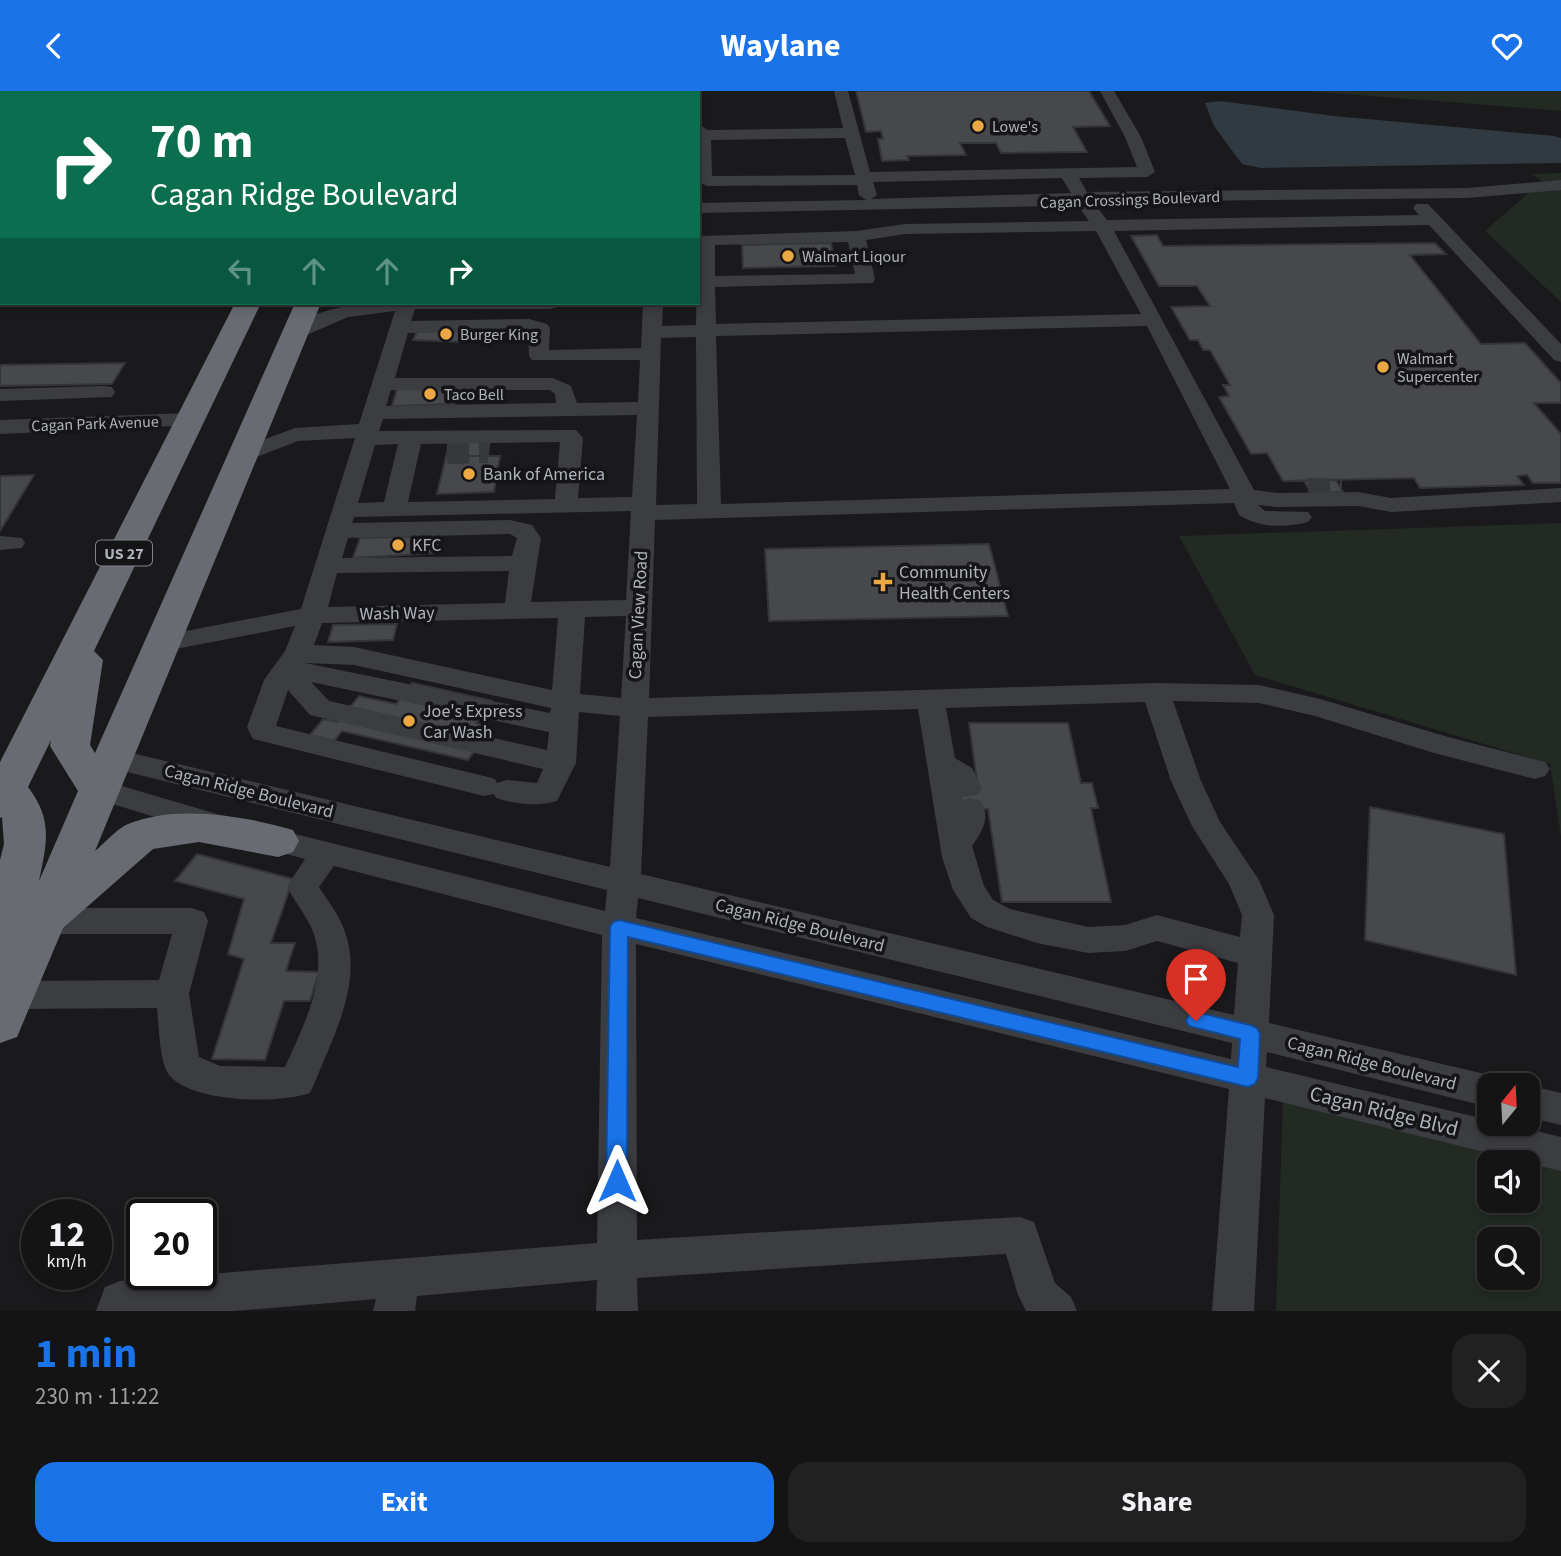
<!DOCTYPE html>
<meta charset="utf-8">
<style>
:root{--surface:#141415;--page:#212122;--text:#f1f3f6;--muted:#9d9ea0;--line:#333334;--accent:#1a73e8}
body{margin:0;font-family:"Source Sans 3",sans-serif;background:var(--page);color:var(--text);height:100vh;display:flex;flex-direction:column;font-size:26px;white-space:nowrap}
*{box-sizing:border-box;margin:0}
p{font-size:23px;color:var(--muted)}
.icon{flex:none;width:38px;height:38px;fill:none;stroke:currentColor;stroke-width:2;stroke-linecap:round;stroke-linejoin:round}
.map{position:relative;height:1220px;overflow:hidden}
.sheet{display:flex;flex-direction:column;background:var(--surface);flex:1}
.sheet>*{flex:none}
.hud{position:absolute;left:0px;top:0px;width:700px;height:214px;box-shadow:0 4px 10px #0003,0 0 0 2px var(--line);background:#0b6e4f;color:#fff;overflow:hidden}
.needle{width:46px;rotate:18deg}
.buttons{position:absolute;left:1477px;top:982px;display:grid;gap:14px}
.buttons a{display:grid;place-items:center;width:63px;height:63px;border-radius:14px;background:var(--surface);box-shadow:0 4px 10px #0003,0 0 0 2px var(--line);font-size:35px}
.speed{position:absolute;left:21px;top:1108px;display:flex;gap:14px;font-size:35px;font-weight:700;text-align:center}
.speed>*{display:grid;place-content:center;width:91px;height:91px;border-radius:50%;background:var(--surface);box-shadow:0 4px 10px #0003,0 0 0 2px var(--line);line-height:1}
.speed small{font-size:18px;font-weight:400}
.speed .limit{border:4px solid #111;border-radius:10px;background:#fff;color:#111}
.pin{position:absolute;display:grid;place-items:center;width:60px;height:60px;color:#fff;margin:-72px -30px;border-radius:50% 50% 50% 0;rotate:-45deg;box-shadow:0 0 7px #0007}
.pin .icon{rotate:45deg}
.me{position:absolute;width:77px;margin:-38px;rotate:0deg;stroke-linejoin:round;filter:drop-shadow(0 0 5px #0008)}
.turn{display:flex;align-items:center;gap:24px;height:147px;padding:0 35px;font-size:32px}
.turn .icon{width:91px;height:91px;stroke-width:2.5}
.turn b{display:block;font-size:49px;line-height:60px}
.lanes{display:flex;align-items:center;height:66px;padding:0 35px;background:#0003;justify-content:center;gap:35px;direction:ltr}
.lanes .off{opacity:.35}
.round{display:grid;place-items:center;flex:none;width:74px;height:74px;border-radius:21px;background:var(--page)}
.summary{display:flex;align-items:center;justify-content:space-between;height:119px;padding:0 35px}
h1{font-size:42px;font-weight:700;line-height:52px;color:var(--accent)}
.cta{display:flex;gap:14px;margin-top:auto;padding:14px 35px}
.cta a{flex:1;height:80px;border-radius:21px;background:var(--accent);color:#fff;font-size:28px;font-weight:700;line-height:80px;text-align:center}
.cta a+a{background:var(--page);color:var(--text)}
header{display:flex;justify-content:space-between;align-items:center;height:91px;padding:0 35px;background:var(--accent);color:#fff;font-size:32px;font-weight:700}
.map>svg:first-child{display:block}
.green{fill:#222a23;fill-rule:evenodd}
.water{fill:#303a40}
.building{fill:#47484c;stroke:#343538;stroke-width:2}
.lines{fill:none;stroke-linecap:round;stroke-linejoin:round}
.minor-tunnel{stroke:#37383c;stroke-width:22;stroke-dasharray:22 10;stroke-linecap:butt}
.minor{fill:#3b3d41;fill-rule:evenodd}
.highway{fill:#686b72;fill-rule:evenodd}
.route{fill:#1a73e8;stroke:#114b97;stroke-width:2}
.poi-dot{fill:#eba843;stroke:#151517;stroke-width:2.5}
.labels{text-anchor:middle;stroke-width:7;stroke-linejoin:round;paint-order:stroke}
.far-poi-label{font-size:16px;fill:#adb2bb;stroke:#151517;text-anchor:start}
.far-street-label{font-size:16px;fill:#adb2bb;stroke:#151517}
.shield{fill:#151517;stroke:#7f838a;stroke-width:2}
.shield-label{font-size:16px;font-weight:bold;fill:#adb2bb}
.poi-label{font-size:18px;fill:#adb2bb;stroke:#151517;text-anchor:start}
.street-label{font-size:18px;fill:#adb2bb;stroke:#151517}
.near-street-label{font-size:21px;fill:#adb2bb;stroke:#151517}
</style>
<header><svg class="icon" aria-label="back" viewBox="0 0 24 24"><path d="M15 5l-7 7 7 7"/></svg>Waylane<svg class="icon" aria-label="heart" viewBox="0 0 24 24"><path d="M12 20l-8-8c-3-5 5-10 8-4 3-6 11-1 8 4z"/></svg></header>
<div class="map">
<svg width="1561" height="1220" viewBox="0 0 1561 1220">
<rect width="100%" height="100%" fill="#1a1a1c"/>
<path class="green" d="M1306 0H1561V20L1551 19Z
M1561 82V211L1485 140 1542 90 1532 83Z
M1561 432V746L1550 673 1255 584 1179 445Z
M1283 1008 1561 1079V1220H1276ZM1489 1071H1528V1110H1489ZM1489 1148H1528V1186H1489Z"/>
<path class="water" d="M1220 10 1334 25 1554 45 1561 47V72L1261 77 1242 73 1214 35 1205 12Z"/>
<path class="building" d="M856 0H1089L1110 35 1073 36 1087 61 1001 62 996 52H960L966 64 907 65 909 69 882 70 878 48H883L881 40 866 41Z
M1157 144 1163 155 1435 152 1446 163 1410 164 1481 253 1525 252 1561 292V312H1534L1561 343V392H1533L1527 384 1517 385 1524 394 1420 397 1414 387 1283 390 1267 362 1251 363 1219 306 1229 305 1223 294H1230L1210 259H1203L1198 249H1190L1171 216 1210 215 1197 195H1159L1131 145Z
M831 152 835 175 743 177 742 154Z
M476 238 474 249 464 251 413 249 417 241Z
M125 272 112 293 0 295V274Z
M397 298 465 299 463 307 456 308 455 313 392 315Z
M490 347 488 365H446L451 348Z
M446 365H500L494 401 437 403Z
M34 384 0 440V385Z
M1336 389 1343 401 1311 402 1304 390Z
M431 445 440 446 437 462 353 467 360 447Z
M989 453 1008 525 769 530 765 458Z
M397 533 393 549 328 551 333 534Z
M412 592 492 610 476 632 491 636 468 669 342 640 334 650 310 644 323 628 338 631 359 605 396 613Z
M969 632H1068L1081 692H1092L1098 717H1091L1111 811H1002L988 718H957L955 697H978Z
M1370 716 1504 743 1516 884 1365 849Z
M197 763 293 788 271 852H295L286 880 319 881 310 910H284L265 969 212 968 244 868 228 863 244 808 175 790Z"/>
<g class="lines">
<path class="minor-tunnel" d="M447 362 488 361
M1308 398H1342"/>
<path class="minor" d="M461 0H475V2H461Z
M513 0H527V2H513Z
M553 0H567L552 2Z
M598 0H612V2H598Z
M642 0H656V2H642Z
M834 0H848L870 81 1137 76 1125 46 1100 0H1114L1141 46 1155 81 1147 86 1079 87 1087 101 1467 97 1561 89V99L1467 107 1093 111 1107 129 1419 124 1413 117 1416 113H1428L1561 253V271L1554 269 1429 134 1114 140 1254 399 1277 402 1358 401 1391 407 1561 397V411L1391 421 1358 415 1277 416 1258 414 1265 420 1308 421 1312 426 1308 431C1285 437 1259 437 1239 424L1234 412 655 429 649 607 1156 592 1259 594 1320 608 1448 646 1545 671 1550 678 1545 685 1535 688 1434 662 1315 625 1259 612 1173 610 1201 690 1220 731 1259 789 1274 824 1269 932 1489 984 1502 989 1504 994H1489V1016L1267 961 1266 976 1489 1029V1032H1503L1561 1046V1080L1265 1007 1254 1220H1212L1229 998 636 853 637 1149 1020 1126 1034 1131 1055 1192 1071 1206 1077 1220H1026L1018 1204 1006 1163 637 1187 638 1220H596L597 1189 417 1205 415 1220H373L376 1208 235 1220H96L105 1196 120 1190 597 1152 602 844 334 775 319 796C329 812 341 826 346 844 362 893 333 946 315 991L310 1002C279 1013 194 1012 170 985 159 973 159 934 157 917L12 918 0 914V894L12 890 159 889 172 843H43L31 839 27 830 31 821 43 817H192L204 821 208 830 189 903 199 966 220 975 285 976C303 936 331 883 312 838 305 823 294 810 287 795L305 768 248 753 244 745 248 737 259 734 605 820 607 799 111 677 101 674 96 667 101 660 111 657 610 776 620 625 579 621 576 672 557 710C538 716 515 713 496 707L494 703 484 705 253 648 247 636 264 589 285 560 295 535 160 561 151 559 147 553 151 547 160 545 301 518 355 347 298 350 241 372 233 370 230 365 233 360 295 337 359 333 395 220 348 226 302 246H288L285 242C298 224 343 215 364 212H560L557 216 550 218H415L411 230 529 228 547 233 550 237 549 259 641 257 643 212H663L662 235 696 234 698 149 703 145 856 140 905 133 1089 130 1076 112 1055 115 698 122V112L866 109 859 104 857 94 707 95 698 91V32L707 39 843 37ZM845 47 855 84 712 85 711 49ZM1062 87 1071 102 871 108 877 104 873 91ZM1096 140 1141 223 716 233 715 196 873 192 875 188 866 149 905 143ZM848 151 855 183 715 185V154ZM1147 235 1230 398 721 413 716 245ZM528 240 529 265 532 269H640L638 311 577 312 571 295 553 287H395L408 242ZM696 246 697 413 656 414 661 247ZM391 299H550L555 303 556 312 386 315ZM637 324 632 406 578 407 583 347 576 339 379 340 383 328ZM560 351 555 408 408 411 421 353ZM398 353 384 411 358 412 375 354ZM631 420 626 509 531 511 541 447 532 434 510 429 352 432 354 426ZM510 443 517 447 512 465 342 467 348 447ZM509 480 505 512 328 516 337 482ZM626 525 621 607 580 603 585 526ZM558 527 552 599 354 556 314 554 322 532ZM305 572 354 574 551 617 550 622ZM311 591 549 641 547 659 329 610ZM288 599 310 624 543 678 537 692 507 689 497 692 495 688 484 685 276 635ZM1145 611 1171 690 1192 735 1229 793 1242 824 1240 846 1157 824 1125 834 1088 836 1010 818 993 809 984 795 972 755C982 740 991 728 981 710L970 707 963 709 962 706 978 704 982 697 972 677 955 667 946 617ZM918 618 942 766 953 799 971 827 987 836 1037 852 1088 862 1125 860 1157 850 1238 872 1234 924 641 783 648 626ZM638 807 1232 952 1231 968 636 827Z
M0 1 7 2H2V9Z
M0 109H2V119H0Z
M0 158H2L0 170Z
M104 295 112 296 115 301 112 306 0 310V298Z
M190 322 198 324 201 329 198 334 0 343V329Z
M0 445 22 447 25 452 22 457 0 459Z
M98 688 227 726 231 734 227 742 216 745 87 705 83 698 87 691Z
M1528 994 1561 1002V1034L1528 1026Z"/>
<path class="highway" d="M343 0H363L342 2Z
M388 0H408L387 2Z
M235 212H261L94 560 103 569 90 654 95 662 295 212H321L95 760C105 752 116 738 128 733 176 713 245 725 293 739L299 750 293 761 278 766 199 751 153 758 63 837 17 946 0 952V769L4 753 2 726 0 727V671ZM51 649 50 655 78 700 39 790C47 751 53 729 28 696Z"/>
</g>
<path class="route" d="M619 829 1238 976 1240 948 1189 935 1186 930 1189 924 1196 921 1250 934 1257 937 1260 943 1258 987 1255 993 1248 996 628 846 627 1090 624 1097 617 1100 609 1097 606 1090 610 836 613 831Z"/>
<g class="poi-dot">
<circle cx="978" cy="35" r="7"/>
<circle cx="788" cy="165" r="7"/>
<circle cx="446" cy="243" r="7"/>
<circle cx="1383" cy="276" r="7"/>
<circle cx="430" cy="303" r="7"/>
<circle cx="469" cy="383" r="7"/>
<circle cx="398" cy="454" r="7"/>
<path d="M879.5 480.5h7v7h7v7h-7v7h-7v-7h-7v-7h7z"/>
<circle cx="409" cy="630" r="7"/>
</g>
<g class="labels">
<g class="far-poi-label">
<text x="992" y="41">Lowe's</text>
<text x="802" y="171">Walmart Liqour</text>
<text x="460" y="249">Burger King</text>
<text x="1397" y="273">Walmart<tspan x="1397" dy="18">Supercenter</tspan></text>
<text x="444" y="309">Taco Bell</text>
</g>
<g class="far-street-label">
<text transform="translate(1130 108) rotate(-2)" y="6">Cagan Crossings Boulevard</text>
<text transform="translate(95 332) rotate(-2)" y="6">Cagan Park Avenue</text>
</g>
<rect class="shield" x="96" y="449.5" width="56" height="25" rx="5"/>
<g class="shield-label">
<text x="124" y="468">US 27</text>
</g>
<g class="poi-label">
<text x="483" y="389">Bank of America</text>
<text x="412" y="460">KFC</text>
<text x="899" y="487">Community<tspan x="899" dy="21">Health Centers</tspan></text>
<text x="423" y="626">Joe's Express<tspan x="423" dy="21">Car Wash</tspan></text>
</g>
<g class="street-label">
<text transform="translate(397 522) rotate(-1)" y="6">Wash Way</text>
<text transform="translate(638 524) rotate(-87)" y="6">Cagan View Road</text>
<text transform="translate(249 700) rotate(14)" y="6">Cagan Ridge Boulevard</text>
<text transform="translate(800 834) rotate(14)" y="6">Cagan Ridge Boulevard</text>
<text transform="translate(1372 972) rotate(14)" y="6">Cagan Ridge Boulevard</text>
</g>
<g class="near-street-label">
<text transform="translate(1384 1020) rotate(14)" y="7">Cagan Ridge Blvd</text>
</g>
</g>
</svg>
<div class="buttons">
<a><svg class="needle" viewBox="-14 -14 28 28"><path d="M0-13l5 13h-10z" fill="#e53935"/><path d="M0 13l5-13h-10z" fill="#9d9ea0"/></svg></a>
<a><svg class="icon" aria-label="sound" viewBox="0 0 24 24"><path d="M4 9h4l5-4v14l-5-4H4zM17 9q2 3 0 6"/></svg></a>
<a><svg class="icon" aria-label="search" viewBox="0 0 24 24"><circle cx="10" cy="10" r="6"/><path d="M15 15l6 6"/></svg></a>
</div>
<div class="speed"><div>12<small>km/h</small></div><div class="limit">20</div></div>
<div class="pin" style="left:1196px;top:930px;background:#d93025"><svg class="icon" aria-label="arrive" viewBox="0 0 24 24"><path d="M6 21V4h12l-3 4 3 4H6"/></svg></div>
<svg class="me" style="left:617px;top:1090px" viewBox="-20 -20 40 40"><path d="M0-17L14 15 0 8-14 15z" fill="#1a73e8" stroke="#fff" stroke-width="4"/></svg>
<div class="hud">
<div class="turn"><svg class="icon" aria-label="right" viewBox="0 0 24 24"><path d="M7 20v-9h11M14 6l5 5-5 5"/></svg><div><b>70 m</b>Cagan Ridge Boulevard</div></div>
<div class="lanes"><svg class="icon off" aria-label="left" viewBox="0 0 24 24"><path d="M17 20v-9H6M10 6l-5 5 5 5"/></svg><svg class="icon off" aria-label="ahead" viewBox="0 0 24 24"><path d="M12 20V5M6 11l6-6 6 6"/></svg><svg class="icon off" aria-label="ahead" viewBox="0 0 24 24"><path d="M12 20V5M6 11l6-6 6 6"/></svg><svg class="icon" aria-label="right" viewBox="0 0 24 24"><path d="M7 20v-9h11M14 6l5 5-5 5"/></svg></div>
</div>
</div>
<section class="sheet">
<div class="summary"><div><h1>1 min</h1><p>230 m · 11:22</p></div><a class="round"><svg class="icon" aria-label="close" viewBox="0 0 24 24"><path d="M6 6l12 12M18 6L6 18"/></svg></a></div>
<div class="cta"><a>Exit</a><a>Share</a></div>
</section>
